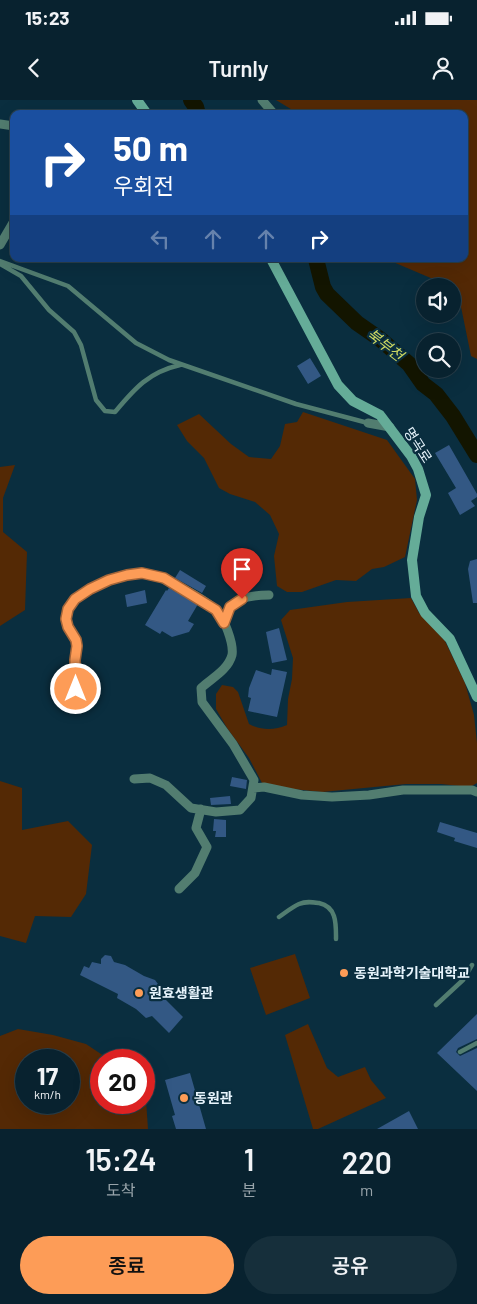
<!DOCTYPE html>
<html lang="ko">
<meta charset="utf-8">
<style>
:root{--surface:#08222f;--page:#162f3b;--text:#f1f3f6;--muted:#98a4aa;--line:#293f4b;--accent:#fd9c57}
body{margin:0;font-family:Barlow,"Noto Sans KR",sans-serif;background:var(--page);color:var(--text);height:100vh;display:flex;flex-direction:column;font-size:19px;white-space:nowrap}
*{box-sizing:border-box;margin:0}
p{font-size:16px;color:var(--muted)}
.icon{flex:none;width:28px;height:28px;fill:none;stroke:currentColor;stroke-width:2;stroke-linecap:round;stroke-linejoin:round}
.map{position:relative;height:1029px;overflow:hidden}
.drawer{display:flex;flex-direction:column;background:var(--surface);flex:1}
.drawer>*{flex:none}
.guide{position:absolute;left:10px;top:10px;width:458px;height:152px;border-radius:10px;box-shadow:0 5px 20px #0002,0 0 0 1px var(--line);background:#1a4fa0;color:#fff;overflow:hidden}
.controls{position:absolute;left:416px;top:178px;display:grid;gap:10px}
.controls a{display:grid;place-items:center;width:45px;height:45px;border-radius:50%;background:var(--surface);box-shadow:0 5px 20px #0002,0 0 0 1px var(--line);font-size:25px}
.speed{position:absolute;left:15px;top:949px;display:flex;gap:10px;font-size:25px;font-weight:700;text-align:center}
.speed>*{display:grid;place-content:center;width:65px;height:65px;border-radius:50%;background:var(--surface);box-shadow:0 5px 20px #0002,0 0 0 1px var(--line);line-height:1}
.speed small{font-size:12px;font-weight:400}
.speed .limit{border:8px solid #d22;background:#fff;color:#111}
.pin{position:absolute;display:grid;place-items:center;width:42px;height:42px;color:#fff;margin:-51px -21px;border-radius:50% 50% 50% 0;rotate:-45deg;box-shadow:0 0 5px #0007}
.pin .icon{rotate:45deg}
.me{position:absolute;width:55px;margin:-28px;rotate:0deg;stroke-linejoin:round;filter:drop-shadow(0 0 4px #0008)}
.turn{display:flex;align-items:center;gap:18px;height:105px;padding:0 20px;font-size:22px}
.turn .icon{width:65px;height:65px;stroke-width:2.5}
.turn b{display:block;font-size:35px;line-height:42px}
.lanes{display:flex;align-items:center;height:48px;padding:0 20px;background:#0003;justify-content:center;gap:25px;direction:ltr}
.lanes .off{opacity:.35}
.eta{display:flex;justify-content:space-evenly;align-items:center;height:85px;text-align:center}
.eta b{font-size:30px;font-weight:600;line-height:35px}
.cta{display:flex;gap:10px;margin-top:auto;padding:10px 20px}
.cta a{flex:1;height:58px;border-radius:30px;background:var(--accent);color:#111;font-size:20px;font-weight:600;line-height:58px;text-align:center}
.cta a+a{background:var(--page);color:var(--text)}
.status{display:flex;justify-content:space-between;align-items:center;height:35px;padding:0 25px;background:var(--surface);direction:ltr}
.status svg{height:14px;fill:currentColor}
header{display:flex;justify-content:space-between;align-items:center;height:65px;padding:0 20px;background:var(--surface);font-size:22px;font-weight:600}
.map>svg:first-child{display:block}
.green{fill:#542905;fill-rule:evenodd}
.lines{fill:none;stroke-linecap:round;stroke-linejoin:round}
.river{stroke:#131500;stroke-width:16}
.building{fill:#335884}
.lane{stroke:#527d70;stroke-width:4.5}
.street{stroke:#527d70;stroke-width:9}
.secondary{stroke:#65ac98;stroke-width:10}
.route-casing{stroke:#a46539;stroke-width:12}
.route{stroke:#fd9c57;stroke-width:9}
.poi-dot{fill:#fd9c57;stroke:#0a2e3f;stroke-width:2}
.labels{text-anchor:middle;stroke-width:4.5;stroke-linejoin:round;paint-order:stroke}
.street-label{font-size:14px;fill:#e7f4fc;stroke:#0a2e3f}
.poi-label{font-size:14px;font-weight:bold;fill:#e7f4fc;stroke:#0a2e3f;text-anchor:start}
.water-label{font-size:15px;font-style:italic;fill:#cdd962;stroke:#0a2e3f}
</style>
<div class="status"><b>15:23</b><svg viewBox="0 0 49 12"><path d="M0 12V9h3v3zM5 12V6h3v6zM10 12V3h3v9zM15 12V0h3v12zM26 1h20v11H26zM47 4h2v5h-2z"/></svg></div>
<header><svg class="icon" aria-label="back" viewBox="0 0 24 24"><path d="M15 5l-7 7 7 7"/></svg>Turnly<svg class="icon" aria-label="person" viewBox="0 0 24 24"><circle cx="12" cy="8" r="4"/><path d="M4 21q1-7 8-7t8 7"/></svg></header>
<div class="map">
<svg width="477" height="1029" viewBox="0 0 477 1029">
<rect width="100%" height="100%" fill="#0a2e3f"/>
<path class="green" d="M276 0H477V259L471 256 459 197 453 193 452 186H443L433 179 386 159H464V14H299Z
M303 312 387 340 415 379 417 400 405 457 384 467 372 469 356 481 336 480 302 492H287L277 486 274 456 279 434 270 415 255 402 230 394 219 388 204 358 187 341 177 325 199 314 231 344 249 357 271 359 280 346 285 324 297 322Z
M15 365 3 398V432L27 452 25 510 0 526V367Z
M411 498 419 513 445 541 465 583 474 615 477 643V683L470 687 441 684H406L322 692 283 688 262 683 249 658 227 628 216 609V594L222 585 233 587 238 592 249 624C262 631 275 630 287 625L288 599 292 579 293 558 281 520 290 510 347 502Z
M0 681 22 688V730L68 721 92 745 86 794 71 817 35 816 26 843 0 836Z
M295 854 310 898 266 915 250 868Z
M308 924 327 968 338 977 365 967 371 980 386 998 318 1029H313L285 935Z
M18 929 53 935 86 944 110 960H101V1002H144V997L146 1000 148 1029H0V936ZM26 960H69V1002H26Z"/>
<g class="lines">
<path class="river" d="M191 0 196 7 198 14
M316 159 323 187 327 194 357 223 380 239 409 264 423 284 436 294 453 316 477 355"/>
</g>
<path class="building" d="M310 258 321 276 308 284 297 266Z
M449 345 477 394V397L471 401 475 406 460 415 448 393 456 388 435 353Z
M477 459V503H473L468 469 470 461Z
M180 470 206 486 202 493 175 478Z
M169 488 198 504 188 521 194 524 189 532 172 537 162 531 160 534 145 525 166 490 167 491Z
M145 490 147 503 127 507 125 495Z
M279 528 287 560 272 563 266 532Z
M272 569 287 572 277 617 248 611 251 598 248 597 249 588 256 570 271 575Z
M232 677 247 680 246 689 230 686Z
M230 696 231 704 211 705 210 698Z
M214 719 226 720V737H215L216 731H213Z
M440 722 477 733V748L454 741 455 738 437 732Z
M105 855 111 856 114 862 125 865 144 876 155 880 164 892 161 895 183 917 169 933 152 916 146 918 136 909 117 898 118 894 80 875 84 866 89 868 92 862 101 864V859Z
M477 914V939L458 948 456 952 460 956 477 948V991L437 953Z
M190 973 206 1029H176L172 1016 175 1015 165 980Z
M409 1011 418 1029H377Z"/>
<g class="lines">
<path class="lane" d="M0 161 68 186 136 243 169 260 296 304 368 323
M0 164 21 176 49 210 74 232 81 245 96 300 105 311 115 312C135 288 149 272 180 265
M68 527 76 540 77 546 75 561 76 589 72 596
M279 817C285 813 292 807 299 804 306 801 312 802 319 803 337 807 336 824 336 839
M436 905 463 880 472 865
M460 952 477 943"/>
<path class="street" d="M262 0 274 14
M0 24 14 26
M0 145 14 121
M368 323 390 327
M224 523C226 518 227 510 230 507 238 497 257 495 269 495
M68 527C66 521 65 514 68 508 78 489 121 473 141 473 158 473 203 498 216 510 224 517 234 544 232 555 228 570 212 578 201 588L202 602 233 644 254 680 251 698 240 710 216 712 191 708 166 685 150 678 134 679
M253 688 264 687 302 695 332 697 369 695 403 690H472L477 692
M179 789 195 773 207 747 196 728 201 709"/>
<path class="secondary" d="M137 0 147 14
M271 159 338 285 353 301 380 315 411 356 418 369 426 395 419 417 412 460 416 496 425 513 450 539 477 597"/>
</g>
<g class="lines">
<defs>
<path id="route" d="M76 589 75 560 77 546 76 540 68 527 66 519 68 509 75 499 90 489 109 480 127 475 142 473 164 478 216 510 224 523 230 507 242 499"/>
</defs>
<use href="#route" class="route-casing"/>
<use href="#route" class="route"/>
</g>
<g class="poi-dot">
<circle cx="344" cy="873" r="5"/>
<circle cx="139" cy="893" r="5"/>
<circle cx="184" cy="998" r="5"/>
</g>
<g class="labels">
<g class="street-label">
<text transform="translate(418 345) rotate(57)" y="5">명곡로</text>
</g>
<g class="poi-label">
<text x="354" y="878">동원과학기술대학교</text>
<text x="149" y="898">원효생활관</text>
<text x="194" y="1003">동원관</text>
</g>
<g class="water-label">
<text transform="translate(385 245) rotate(38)" y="5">북부천</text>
</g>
</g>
</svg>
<div class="controls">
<a><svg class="icon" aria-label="sound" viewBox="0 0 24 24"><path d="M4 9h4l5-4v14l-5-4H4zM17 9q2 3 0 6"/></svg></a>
<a><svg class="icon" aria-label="search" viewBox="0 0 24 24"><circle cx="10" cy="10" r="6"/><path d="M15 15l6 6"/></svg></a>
</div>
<div class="speed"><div>17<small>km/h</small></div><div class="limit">20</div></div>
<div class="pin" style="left:242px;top:499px;background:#d93025"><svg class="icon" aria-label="arrive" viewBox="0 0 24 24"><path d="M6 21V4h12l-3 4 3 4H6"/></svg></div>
<svg class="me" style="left:76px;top:589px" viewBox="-20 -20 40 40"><circle r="17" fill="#fd9c57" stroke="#fff" stroke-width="3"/><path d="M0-11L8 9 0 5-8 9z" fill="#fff"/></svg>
<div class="guide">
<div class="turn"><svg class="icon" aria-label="right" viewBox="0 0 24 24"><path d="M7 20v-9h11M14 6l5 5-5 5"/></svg><div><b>50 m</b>우회전</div></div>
<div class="lanes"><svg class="icon off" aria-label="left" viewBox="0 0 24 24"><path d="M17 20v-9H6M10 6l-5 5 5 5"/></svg><svg class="icon off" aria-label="ahead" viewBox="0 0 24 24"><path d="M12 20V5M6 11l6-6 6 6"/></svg><svg class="icon off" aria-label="ahead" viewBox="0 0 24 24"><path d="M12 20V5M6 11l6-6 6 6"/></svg><svg class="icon" aria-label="right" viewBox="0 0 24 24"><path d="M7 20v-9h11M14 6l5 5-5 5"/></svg></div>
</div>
</div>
<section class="drawer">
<div class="eta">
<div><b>15:24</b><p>도착</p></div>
<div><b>1</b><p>분</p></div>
<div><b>220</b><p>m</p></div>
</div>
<div class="cta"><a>종료</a><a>공유</a></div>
</section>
